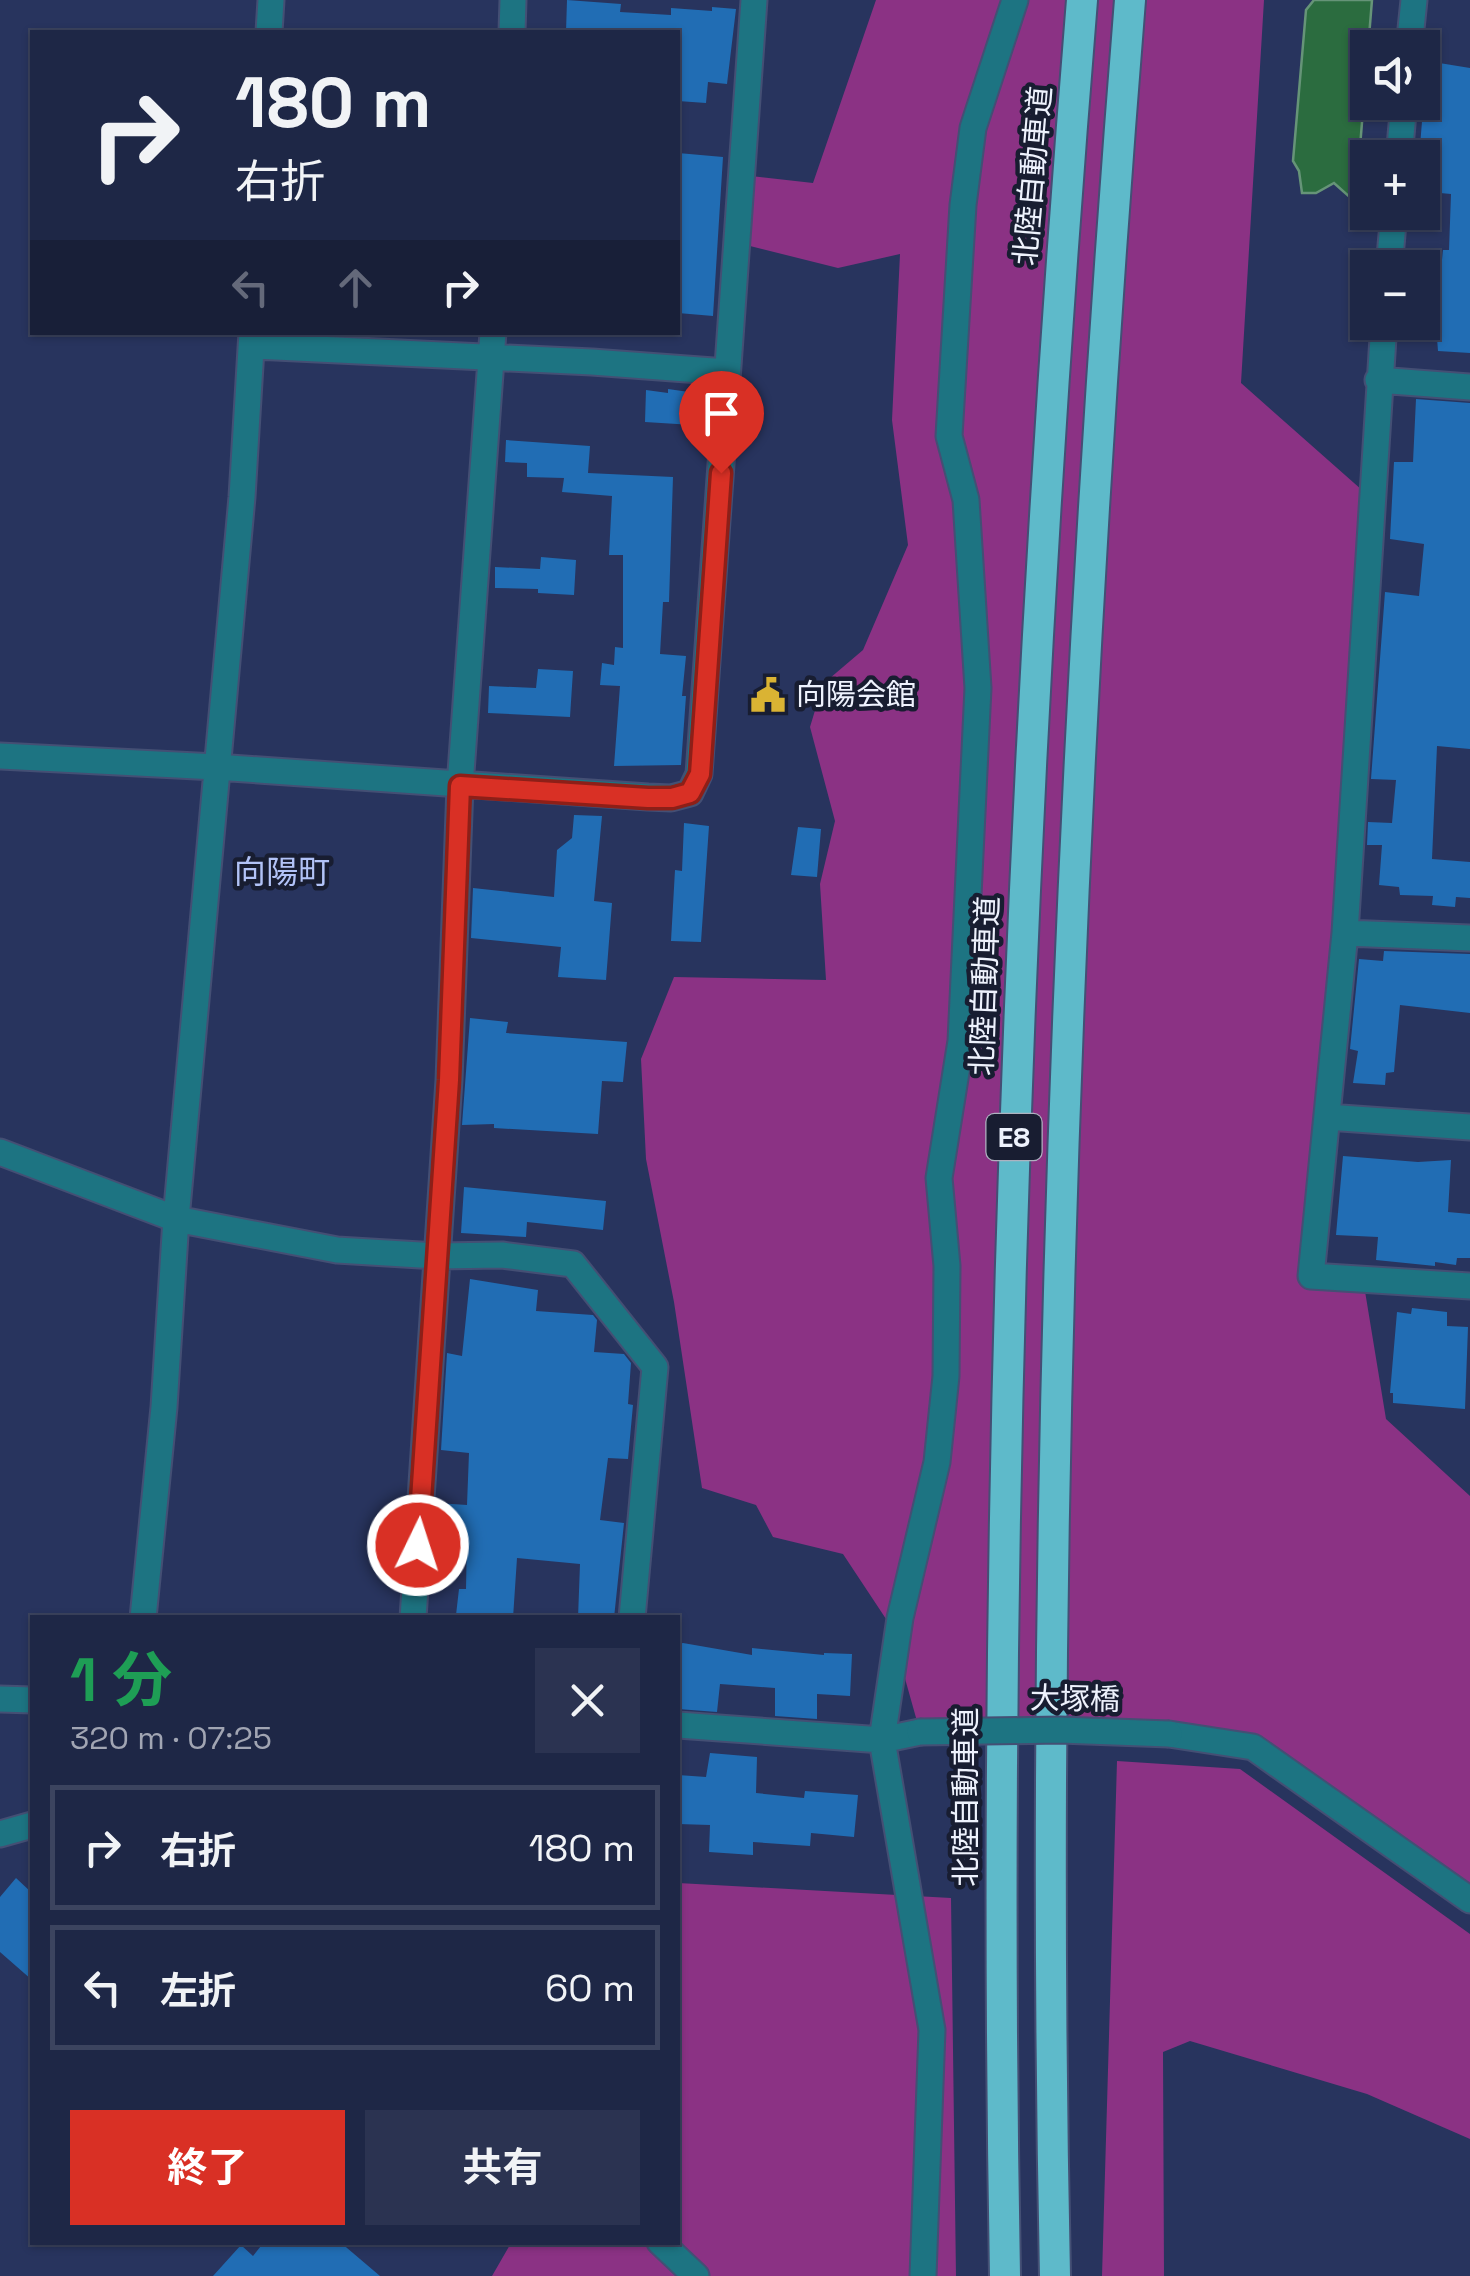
<!DOCTYPE html>
<html lang="ja">
<meta charset="utf-8">
<style>
:root{--surface:#1e2746;--page:#2b3351;--text:#f1f3f6;--muted:#a1a5b3;--line:#3c445f;--accent:#d93025}
body{margin:0;font-family:"Space Grotesk","Noto Sans JP",sans-serif;background:var(--page);color:var(--text);height:100vh;display:flex;flex-direction:column;font-size:38px;white-space:nowrap}
*{box-sizing:border-box;margin:0}
p{font-size:32px;color:var(--muted)}
.icon{flex:none;width:55px;height:55px;fill:none;stroke:currentColor;stroke-width:2;stroke-linecap:round;stroke-linejoin:round}
.map{position:relative;flex:1;overflow:hidden}
.details{position:absolute;left:30px;top:1615px;width:650px;height:630px;display:flex;flex-direction:column;background:var(--surface);border-radius:0px;box-shadow:0 2px 8px #0004,0 0 0 2px var(--line)}
.details>*{flex:none}
.top-card{position:absolute;left:30px;top:30px;width:650px;height:305px;border-radius:0px;box-shadow:0 2px 8px #0004,0 0 0 2px var(--line);background:#1e2746;color:var(--text);overflow:hidden}
.buttons{position:absolute;left:1350px;top:30px;display:grid;gap:20px}
.buttons a{display:grid;place-items:center;width:90px;height:90px;border-radius:0px;background:var(--surface);box-shadow:0 2px 8px #0004,0 0 0 2px var(--line);font-size:50px}
.pin{position:absolute;display:grid;place-items:center;width:85px;height:85px;color:#fff;margin:-102px -42px;border-radius:50% 50% 50% 0;rotate:-45deg;box-shadow:0 0 10px #0007}
.pin .icon{rotate:45deg}
.me{position:absolute;width:110px;margin:-55px;rotate:4deg;stroke-linejoin:round;filter:drop-shadow(0 0 8px #0008)}
.turn{display:flex;align-items:center;gap:35px;height:210px;padding:0 40px;font-size:45px}
.turn .icon{width:130px;height:130px;stroke-width:2.5}
.turn b{display:block;font-size:70px;line-height:85px}
.lanes{display:flex;align-items:center;height:95px;padding:0 40px;background:#0003;justify-content:center;gap:50px;direction:ltr}
.lanes .off{opacity:.35}
.round{display:grid;place-items:center;flex:none;width:105px;height:105px;border-radius:0px;background:var(--page)}
.summary{display:flex;align-items:center;justify-content:space-between;height:170px;padding:0 40px}
h1{font-size:60px;font-weight:700;line-height:75px;color:#1e9e55}
.button{display:flex;gap:20px;margin-top:auto;padding:20px 40px}
.button a{flex:1;height:115px;border-radius:0px;background:var(--accent);color:#fff;font-size:40px;font-weight:700;line-height:115px;text-align:center}
.button a+a{background:var(--page);color:var(--text)}
ul{padding:0;list-style:none}
li{display:flex;align-items:center;gap:30px;height:125px;margin:0 20px 15px;padding:0 20px;border:5px solid var(--line);border-radius:0px}
li div{flex:1}
li b{display:block;font-size:38px}
li em{font-style:normal}
.map>svg:first-child{display:block}
.green{fill:#8b3284}
.water{fill:#2b6c3f;stroke:#669478;stroke-width:2.5}
.building{fill:#216db4}
.lines{fill:none;stroke-linecap:round;stroke-linejoin:round}
.minor-casing{stroke:#444f74;stroke-width:29}
.highway-casing{stroke:#444f74;stroke-width:34}
.minor{stroke:#1d7482;stroke-width:25}
.highway{stroke:#5ebaca;stroke-width:30}
.minor-bridge-casing{stroke:#444f74;stroke-width:29;stroke-linecap:butt}
.minor-bridge{stroke:#1d7482;stroke-width:25}
.route-casing{stroke:#8d1f18;stroke-width:25}
.route{stroke:#d93025;stroke-width:18}
.labels{text-anchor:middle;stroke-width:9;stroke-linejoin:round;paint-order:stroke}
.shield{fill:#181d31;stroke:#aeb2c0;stroke-width:2.5}
.shield-label{font-size:28px;font-weight:bold;fill:#eef2fd}
.street-label{font-size:30px;fill:#eef2fd;stroke:#181d31}
.poi-label{font-size:30px;fill:#eef2fd;stroke:#181d31;text-anchor:start}
.neighbourhood-label{font-size:32px;fill:#b2c3f7;stroke:#181d31}
</style>
<div class="map">
<svg width="1470" height="2276" viewBox="0 0 1470 2276">
<rect width="100%" height="100%" fill="#28345e"/>
<path class="green" d="M876 0H1264L1241 383 1371 498 1311 1275 1363 1279 1386 1419 1470 1496V1900L1253 1747 920 1732 890 1625 843 1554 773 1537 756 1505 702 1488 674 1302 646 1159 641 1059 674 977 826 980 820 884 835 821 810 727 823 684 863 650 908 545 892 420 900 254 838 268 738 243 742 175 813 183Z
M1117 1761 1240 1769 1470 1934V2139L1367 2094 1190 2041 1163 2052 1164 2276H1102Z
M678 1883 951 1898 956 2276H492L511 2243 678 2242Z"/>
<path class="water" d="M1314 0H1372L1356 196 1353 200 1334 183 1316 193H1302L1299 171 1293 161 1306 10Z"/>
<path class="building" d="M567 0 621 4 620 12 671 15V8L712 11V7L736 9 727 84 708 82 706 103 678 101V32H566Z
M1427 61 1470 68V353L1438 351 1436 325H1422V269H1441L1443 250H1449L1451 194 1440 193 1441 177H1422V158H1419Z
M678 153 723 157 713 316 678 313Z
M668 389 696 393 693 425 645 422 646 390 668 393Z
M1416 399 1470 403V749L1437 746 1432 859 1470 862V898L1456 897 1455 907 1432 905 1433 896 1400 895 1399 887 1379 885 1382 845H1367L1368 822 1392 823 1396 780 1371 779 1385 592 1419 596 1424 544 1390 539 1394 462H1413Z
M506 440 590 446 588 473 673 477 669 602H663L660 654 686 656 682 696H686L681 765 614 766 620 686 600 685 602 663 614 665 615 647 623 648V555H609L612 496 562 492 564 478 527 477V463L505 462Z
M541 557 576 560 574 595 538 593V589L495 588V567L540 569Z
M538 669 573 671 570 717 488 713 489 686 536 688Z
M574 815 602 816 594 901 612 903 606 980 558 977 561 947 471 938 473 888 554 897 557 850 572 838Z
M684 823 709 826 701 942 671 941 675 870 682 871Z
M798 827 821 829 817 877 791 875Z
M1384 951 1470 954V1013L1400 1005 1394 1072 1386 1073 1385 1085 1353 1083 1358 1051 1350 1049 1359 959 1383 961Z
M470 1018 508 1022 506 1033 627 1042 623 1082 602 1081 598 1134 494 1128V1124L462 1125Z
M1343 1156 1418 1162 1451 1160 1448 1212 1470 1214V1258H1457L1456 1265 1435 1262V1266L1376 1260 1378 1237 1336 1235Z
M464 1187 606 1201 603 1230 527 1222 526 1237 461 1233Z
M470 1279 538 1290 536 1311 593 1315 597 1320 594 1352 624 1354 631 1363 628 1404 633 1405 628 1459 608 1458 600 1520 624 1523 614 1618H578L580 1564 517 1558 513 1618 456 1615 459 1589H466L467 1534 435 1532 437 1503 467 1505 469 1453 441 1450 447 1353 462 1356Z
M1412 1308 1447 1312V1326L1468 1327 1465 1409 1393 1403V1393H1390L1397 1312 1411 1314Z
M683 1643 752 1655V1648L824 1655V1653L852 1654 850 1696 817 1694V1719L775 1716V1688L720 1684 717 1712 678 1709V1644Z
M710 1753 757 1757 756 1793 804 1798 805 1791 858 1795 854 1837 811 1833 810 1846 753 1842V1855L709 1852 710 1825 678 1824V1775L706 1777Z
M16 1878 32 1893V1980L0 1952V1897Z
M264 2242H340L380 2276H213L241 2245 253 2256Z"/>
<g class="lines">
<defs>
<path id="minor" d="M269 32 271 0
M512 32 513 0
M1409 48 1414 0
M1399 158 1404 102
M1389 268 1394 212
M1384 322 1345 933 1311 1276 1470 1286
M252 346 592 362 727 372
M1378 380 1470 387
M0 756 216 767 648 797 671 798 690 793 699 774 754 0
M1345 933 1470 938
M1327 1117 1470 1127
M0 1152 176 1219 337 1250 437 1256 502 1255 573 1264 655 1367 632 1618
M143 1618 164 1407 176 1219 242 497 252 332
M413 1618 449 1080 460 786 493 332
M0 1699 32 1700
M678 1725 882 1740 920 1732
M1169 1734 1253 1747 1470 1900
M0 1834 32 1825
M660 2242 696 2276
M923 2276 932 2030 882 1740 900 1618 937 1462 946 1376 947 1266 939 1178 961 1041 978 688 966 500 949 436 963 205 973 128 1015 0"/>
<path id="highway" d="M1005 2276C991 1516 1020 757 1082 0
M1055 2276C1039 1516 1069 757 1130 0"/>
</defs>
<use href="#minor" class="minor-casing"/>
<use href="#highway" class="highway-casing"/>
<use href="#minor" class="minor"/>
<use href="#highway" class="highway"/>
<defs>
<path id="minor-bridge" d="M920 1732 1060 1730 1169 1734"/>
</defs>
<use href="#minor-bridge" class="minor-bridge-casing"/>
<use href="#minor-bridge" class="minor-bridge"/>
</g>
<g class="lines">
<defs>
<path id="route" d="M418 1545 449 1080 460 786 648 798H672L690 793 700 774 721 473"/>
</defs>
<use href="#route" class="route-casing"/>
<use href="#route" class="route"/>
</g>
<defs>
<symbol id="civic-bare" viewBox="-9 -9 18 18"><path d="M-.6-6.5H3V-4.5H.6V-3L4-1V1h2V6H-6V1h2V-1L-.6-3ZM-1.2 2.5V6h2.4V2.5Z" fill="#dab333" stroke="#181d31" stroke-width="2.5" paint-order="stroke"/></symbol>
</defs>
<g fill-rule="evenodd">
<use href="#civic-bare" x="743" y="670" width="50" height="50"/>
</g>
<g class="labels">
<rect class="shield" x="986.5" y="1114" width="55" height="46" rx="8"/>
<g class="shield-label">
<text x="1014" y="1147">E8</text>
</g>
<g class="street-label">
<text transform="translate(1033 176) rotate(-85)" y="10">北陸自動車道</text>
<text transform="translate(985 986) rotate(-88)" y="10">北陸自動車道</text>
<text transform="translate(1075 1699) rotate(1)" y="10">大塚橋</text>
<text transform="translate(966 1797) rotate(-90)" y="10">北陸自動車道</text>
</g>
<g class="poi-label">
<text x="796" y="705">向陽会館</text>
</g>
<g class="neighbourhood-label">
<text x="282" y="883">向陽町</text>
</g>
</g>
</svg>
<div class="buttons">
<a><svg class="icon" aria-label="sound" viewBox="0 0 24 24"><path d="M4 9h4l5-4v14l-5-4H4zM17 9q2 3 0 6"/></svg></a>
<a>+</a>
<a>−</a>
</div>
<div class="pin" style="left:721px;top:473px;background:#d93025"><svg class="icon" aria-label="arrive" viewBox="0 0 24 24"><path d="M6 21V4h12l-3 4 3 4H6"/></svg></div>
<svg class="me" style="left:418px;top:1545px" viewBox="-20 -20 40 40"><circle r="17" fill="#d93025" stroke="#fff" stroke-width="3"/><path d="M0-11L8 9 0 5-8 9z" fill="#fff"/></svg>
<div class="top-card">
<div class="turn"><svg class="icon" aria-label="right" viewBox="0 0 24 24"><path d="M7 20v-9h11M14 6l5 5-5 5"/></svg><div><b>180 m</b>右折</div></div>
<div class="lanes"><svg class="icon off" aria-label="left" viewBox="0 0 24 24"><path d="M17 20v-9H6M10 6l-5 5 5 5"/></svg><svg class="icon off" aria-label="ahead" viewBox="0 0 24 24"><path d="M12 20V5M6 11l6-6 6 6"/></svg><svg class="icon" aria-label="right" viewBox="0 0 24 24"><path d="M7 20v-9h11M14 6l5 5-5 5"/></svg></div>
</div>
<section class="details">
<div class="summary"><div><h1>1 分</h1><p>320 m · 07:25</p></div><a class="round"><svg class="icon" aria-label="close" viewBox="0 0 24 24"><path d="M6 6l12 12M18 6L6 18"/></svg></a></div>
<ul>
<li><svg class="icon" aria-label="right" viewBox="0 0 24 24"><path d="M7 20v-9h11M14 6l5 5-5 5"/></svg><div><b>右折</b></div><em>180 m</em></li>
<li><svg class="icon" aria-label="left" viewBox="0 0 24 24"><path d="M17 20v-9H6M10 6l-5 5 5 5"/></svg><div><b>左折</b></div><em>60 m</em></li>
</ul>
<div class="button"><a>終了</a><a>共有</a></div>
</section>
</div>
